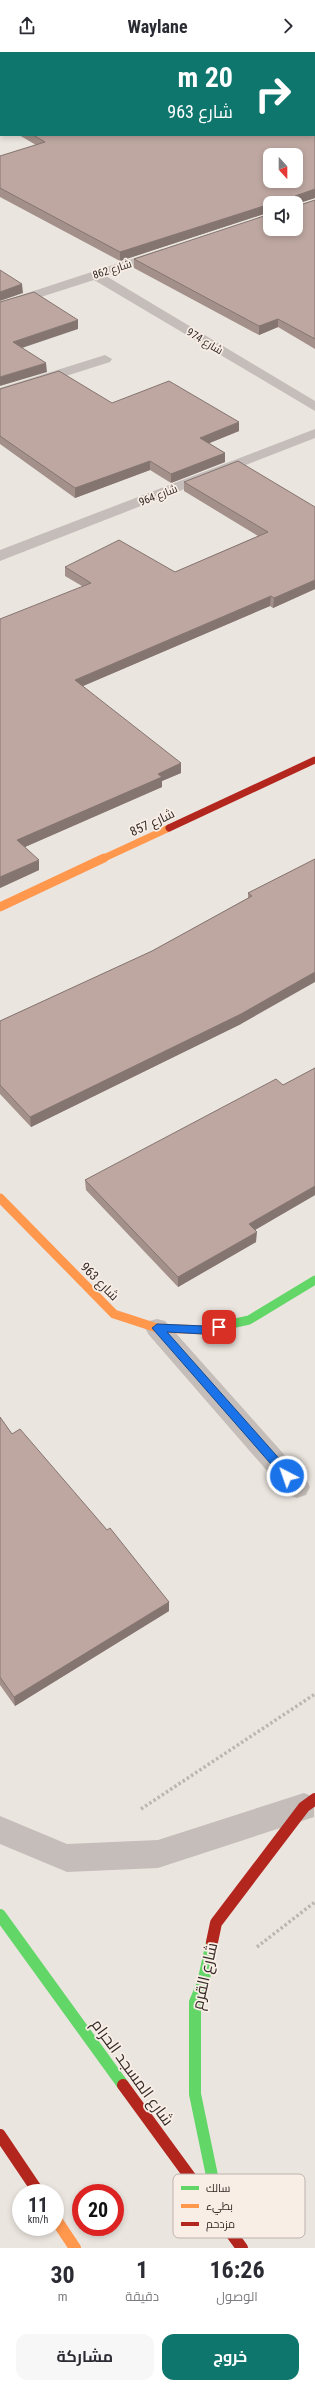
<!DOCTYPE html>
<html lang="ar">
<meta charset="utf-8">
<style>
:root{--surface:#fff;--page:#f7f7f7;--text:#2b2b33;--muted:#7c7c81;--accent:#0f766e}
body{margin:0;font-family:"Roboto Condensed",Cairo,sans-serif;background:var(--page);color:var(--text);direction:rtl;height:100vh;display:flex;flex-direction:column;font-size:15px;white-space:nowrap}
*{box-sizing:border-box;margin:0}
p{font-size:13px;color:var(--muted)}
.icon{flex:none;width:22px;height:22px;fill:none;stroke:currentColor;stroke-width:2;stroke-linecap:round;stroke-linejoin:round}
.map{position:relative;height:2196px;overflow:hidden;direction:ltr}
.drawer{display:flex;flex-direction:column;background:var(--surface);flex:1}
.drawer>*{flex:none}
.hud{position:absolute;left:0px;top:0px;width:315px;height:84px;box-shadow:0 2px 6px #0003;direction:rtl;background:#0f766e;color:#fff;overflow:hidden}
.needle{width:26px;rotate:159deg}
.fabs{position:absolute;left:263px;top:96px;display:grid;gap:8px}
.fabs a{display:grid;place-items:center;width:40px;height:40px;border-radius:8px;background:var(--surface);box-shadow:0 2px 6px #0003;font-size:20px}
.speed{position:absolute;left:12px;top:2132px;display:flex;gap:8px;font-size:20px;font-weight:700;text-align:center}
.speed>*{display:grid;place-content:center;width:52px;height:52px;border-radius:50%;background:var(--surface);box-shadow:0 2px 6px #0003;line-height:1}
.speed small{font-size:10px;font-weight:400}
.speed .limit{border:6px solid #d22;background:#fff;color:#111}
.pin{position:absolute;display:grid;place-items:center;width:34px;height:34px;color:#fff;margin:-17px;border-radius:8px;box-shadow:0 2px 6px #0006}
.me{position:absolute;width:44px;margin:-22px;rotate:319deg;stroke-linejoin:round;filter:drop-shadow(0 0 3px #0008)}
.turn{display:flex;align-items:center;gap:14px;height:84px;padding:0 16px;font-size:18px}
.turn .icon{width:52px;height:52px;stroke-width:2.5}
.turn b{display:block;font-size:28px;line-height:34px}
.eta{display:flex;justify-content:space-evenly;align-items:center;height:68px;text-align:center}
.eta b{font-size:24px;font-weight:700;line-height:28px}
.button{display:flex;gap:8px;margin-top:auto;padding:8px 16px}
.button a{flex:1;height:46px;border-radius:12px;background:var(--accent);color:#fff;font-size:16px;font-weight:700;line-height:46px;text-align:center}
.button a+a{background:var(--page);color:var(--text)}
header{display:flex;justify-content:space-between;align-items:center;height:52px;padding:0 16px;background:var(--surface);font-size:18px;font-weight:700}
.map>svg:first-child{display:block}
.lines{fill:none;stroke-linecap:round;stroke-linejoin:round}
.path{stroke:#bdb5b1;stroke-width:3.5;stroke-dasharray:2.5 2.5;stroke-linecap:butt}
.lane{fill:#c4bdb9;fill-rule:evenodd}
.street{fill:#c4bdb9;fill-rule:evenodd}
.fast-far1{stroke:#63d668;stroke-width:9}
.fast{stroke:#63d668;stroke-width:12}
.slow-far2{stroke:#ff974d;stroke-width:7}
.slow-far1{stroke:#ff974d;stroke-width:9}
.slow{stroke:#ff974d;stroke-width:12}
.jam-far1{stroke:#b3261e;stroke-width:7}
.jam{stroke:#b3261e;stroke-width:12}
.wall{fill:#a3908a}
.shaded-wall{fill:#857571}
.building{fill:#bea7a1;stroke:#857571;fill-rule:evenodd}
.route{fill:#1a73e8;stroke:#114b97}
.labels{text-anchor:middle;stroke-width:3.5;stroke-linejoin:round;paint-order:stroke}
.far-street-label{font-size:11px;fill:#342a27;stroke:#f8eee6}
.street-label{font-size:13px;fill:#342a27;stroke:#f8eee6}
.near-street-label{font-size:16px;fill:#342a27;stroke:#f8eee6}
.key{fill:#f8eee6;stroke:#bdb3ad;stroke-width:1}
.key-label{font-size:11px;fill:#342a27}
</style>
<header><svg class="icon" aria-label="forward" viewBox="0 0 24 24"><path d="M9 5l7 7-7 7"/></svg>Waylane<svg class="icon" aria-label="share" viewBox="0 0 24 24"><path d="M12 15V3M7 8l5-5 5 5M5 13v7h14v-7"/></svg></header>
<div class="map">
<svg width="315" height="2196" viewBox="0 0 315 2196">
<rect width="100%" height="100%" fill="#ebe5df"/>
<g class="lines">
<path class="path" d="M141 1757 315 1642
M257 1895 315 1850"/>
<path class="lane" d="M105 303 112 307 110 310 0 345V336Z
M157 1267 165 1269 306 1427 310 1435 306 1443 297 1446 288 1443 149 1283 145 1276 149 1269Z"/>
<path class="street" d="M0 67H1V75H0Z
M162 197 169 201 167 204 106 224 315 349V359L94 228 0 258V250Z
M315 377V386L0 509V498Z
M304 1741 314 1745V1765L158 1816 67 1820 0 1792V1764L67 1792 158 1788Z"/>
<path class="fast-far1" d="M204 1278 249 1268 315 1228"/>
<path class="fast" d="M0 1863 123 2033
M212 1890 203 1931 195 1950V2042L221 2167"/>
<path class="slow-far2" d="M102 807 169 776"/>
<path class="slow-far1" d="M0 855 104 806
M0 1146 114 1262 157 1276 204 1278"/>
<path class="slow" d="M55 2166 75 2196"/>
<path class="jam-far1" d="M169 776 315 708"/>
<path class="jam" d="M212 1890 216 1871 304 1755 315 1747
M123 2033 242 2196
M0 2083 39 2141"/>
</g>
<path class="wall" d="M0 0H315V146L296 152V151H270V160L120 209 0 145V104L36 93 19 83H314L1 1V66H0Z
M315 148V297L278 275 259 283 134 216V207Z
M0 337 112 351 239 379 209 391 225 401V410L171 431 150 418 75 446 0 392Z
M184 430 315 455V537L273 556 270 554 83 634 181 721 162 729V735L25 795 39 818 0 836 82 534 65 524V515L175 520 258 484 184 439Z
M315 807 241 972 31 1075 0 1042V969L152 899 248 846V841Z
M315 1016V1143L255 1178 256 1190 178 1235 86 1138 85 1128 283 1033Z
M0 1365 12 1382 169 1550V1559L15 1654 0 1633Z"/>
<path class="shaded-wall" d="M315 137V146L296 152V151H295V144Z
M270 152V160L120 209V200Z
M22 232 23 241 0 249V240Z
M278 267V275L259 283V274Z
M78 268V277L13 299V290Z
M46 311 47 320 0 334V325Z
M239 370V379L200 395V386Z
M225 401V410L171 431V422Z
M150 409V418L75 446V436Z
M315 528V537L273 556 274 546Z
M271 544 270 554 76 637 75 628Z
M181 711V721L162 729V735L18 798 17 788Z
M39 808V818L0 836V825Z
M315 920V930L241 972 31 1075 30 1065Z
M315 1134V1143L248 1182 249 1172Z
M257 1180 256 1190 178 1235V1225Z
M169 1550V1559L15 1654 14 1645Z"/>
<path class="building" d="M0 0H315V27H314V1H1V58H0Z
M314 29 315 30V137L295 144V151H270V152L120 200 0 136V104L45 90 33 83H314ZM270 103H296V129H270Z
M315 148V287L278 267 259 274 134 207 270 162V177H296V153L297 154Z
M0 218 22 232 0 240Z
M34 240 78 268 13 290 46 311 0 325V250Z
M59 319 112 351 169 329 239 370 200 386 225 401 171 422 150 409 75 436 0 384V337Z
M238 409 315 455V528L274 546 271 544 75 628 181 711 158 722 162 725 17 788 39 808 0 825V567L91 531 65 515 119 488 175 520 268 480 184 430Z
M315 807V920L241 962 30 1065 0 1033V969L152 899 252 844 248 841Z
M315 1016V1134L249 1172 257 1180 178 1225 85 1128 276 1027 283 1033Z
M0 1365 12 1382 20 1377 107 1478 110 1476 169 1550 14 1645 0 1625Z"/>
<path class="route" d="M219 1271 224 1275 223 1278 204 1282 167 1280 291 1420V1427H284L152 1276 157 1272 204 1274Z"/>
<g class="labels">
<g class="far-street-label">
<text transform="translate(112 217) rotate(-18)" y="4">شارع 862</text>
<text transform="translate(205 289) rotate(31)" y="4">شارع 974</text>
<text transform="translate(158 443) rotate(-21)" y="4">شارع 964</text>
</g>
<g class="street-label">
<text transform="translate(152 770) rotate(-25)" y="5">شارع 857</text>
<text transform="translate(100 1229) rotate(45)" y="5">شارع 963</text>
</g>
<g class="near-street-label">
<text transform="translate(204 1924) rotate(-77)" y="6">شارع القرم</text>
<text transform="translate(133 2020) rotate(54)" y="6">شارع المسجد الحرام</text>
</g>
</g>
<rect x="173" y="2122" width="132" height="64" rx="6" class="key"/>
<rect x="181" y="2134" width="18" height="4" fill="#63d668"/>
<rect x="181" y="2152" width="18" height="4" fill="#ff974d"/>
<rect x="181" y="2170" width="18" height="4" fill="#b3261e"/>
<g class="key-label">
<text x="206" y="2140">سالك</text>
<text x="206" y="2158">بطيء</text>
<text x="206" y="2176">مزدحم</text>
</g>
</svg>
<div class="fabs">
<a><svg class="needle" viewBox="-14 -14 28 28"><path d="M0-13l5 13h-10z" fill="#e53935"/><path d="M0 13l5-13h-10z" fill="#7c7c81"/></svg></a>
<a><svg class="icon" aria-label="sound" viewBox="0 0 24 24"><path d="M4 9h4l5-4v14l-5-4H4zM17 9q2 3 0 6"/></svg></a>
</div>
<div class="speed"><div>11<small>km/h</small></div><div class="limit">20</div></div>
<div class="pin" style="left:219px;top:1275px;background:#d93025"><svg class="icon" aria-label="arrive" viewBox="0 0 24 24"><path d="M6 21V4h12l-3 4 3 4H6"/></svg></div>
<svg class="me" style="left:287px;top:1424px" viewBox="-20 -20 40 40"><circle r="17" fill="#1a73e8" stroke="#fff" stroke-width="3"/><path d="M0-11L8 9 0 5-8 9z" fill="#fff"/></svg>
<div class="hud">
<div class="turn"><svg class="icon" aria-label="right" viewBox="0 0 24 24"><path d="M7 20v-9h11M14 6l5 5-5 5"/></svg><div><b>20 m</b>شارع 963</div></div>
</div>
</div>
<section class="drawer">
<div class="eta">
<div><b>16:26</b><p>الوصول</p></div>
<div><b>1</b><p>دقيقة</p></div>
<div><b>30</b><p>m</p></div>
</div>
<div class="button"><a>خروج</a><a>مشاركة</a></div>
</section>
